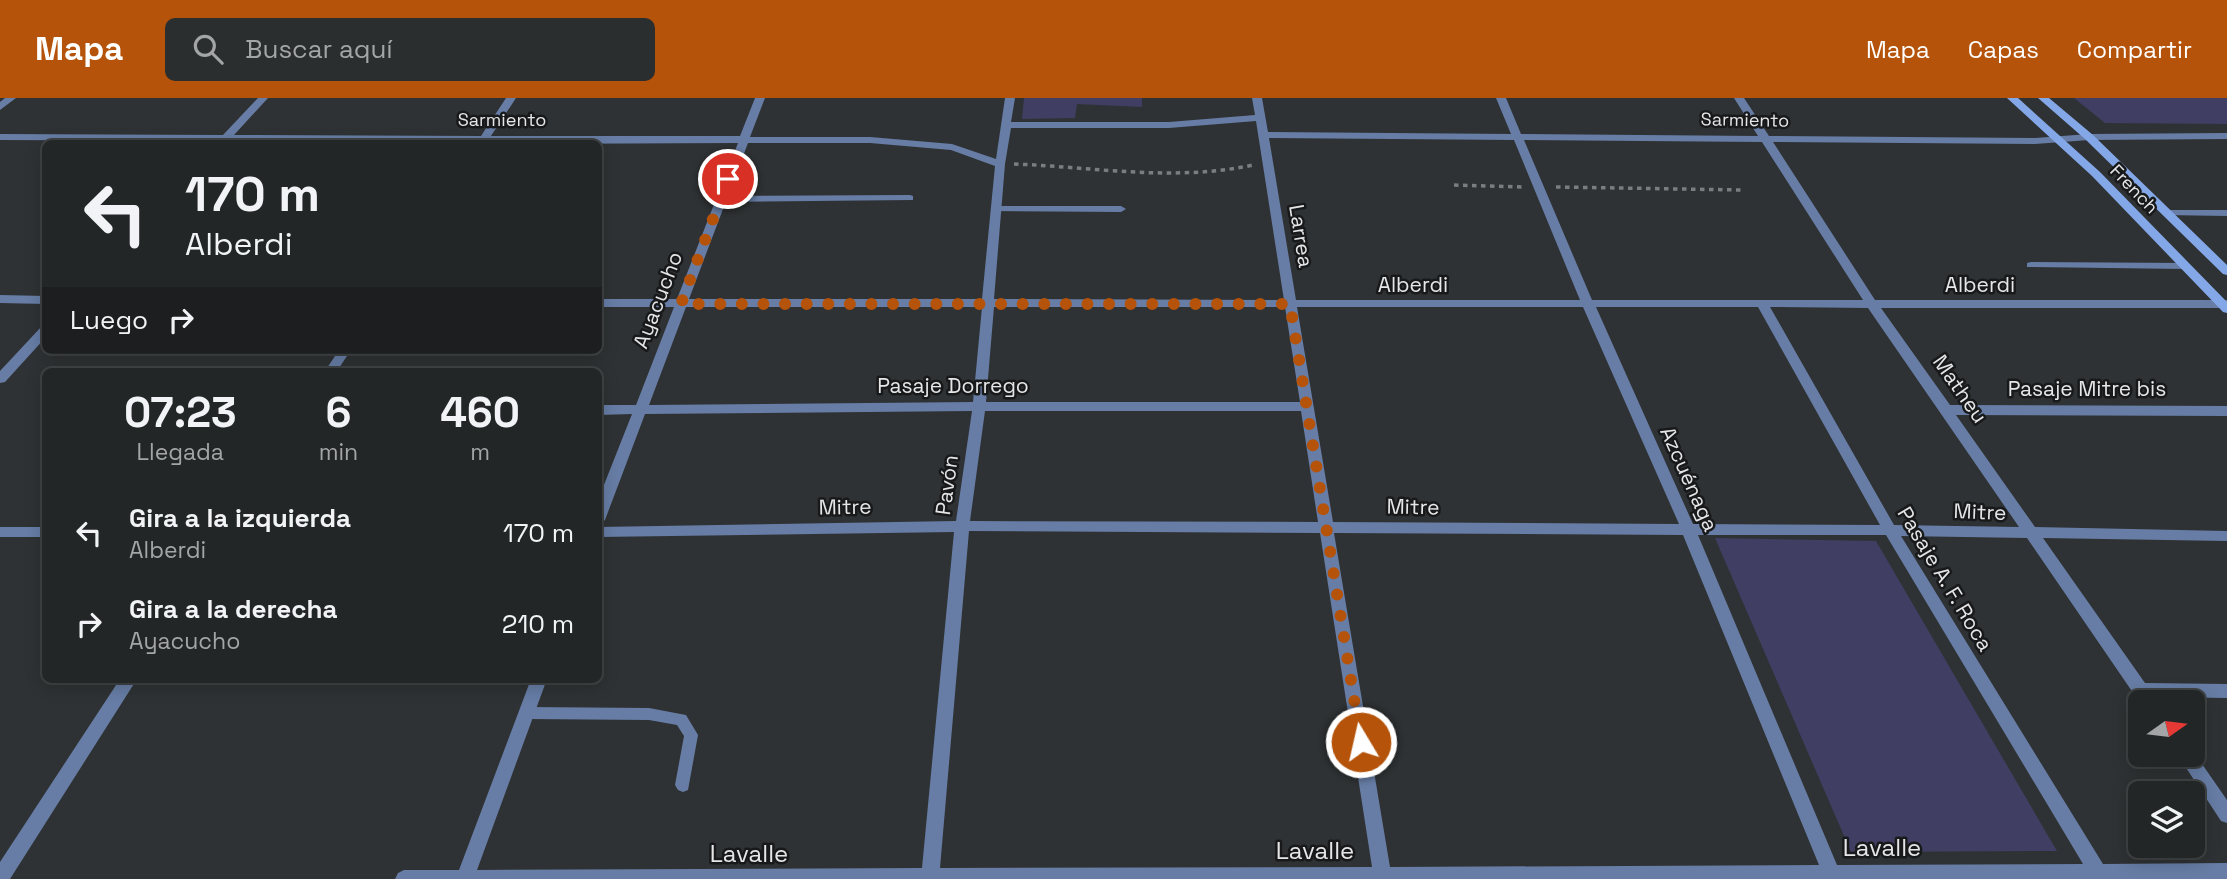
<!DOCTYPE html>
<html lang="es">
<meta charset="utf-8">
<style>
:root{--surface:#232627;--page:#2b2e2f;--text:#f1f3f6;--muted:#a3a5a7;--line:#404344;--accent:#b45309}
body{margin:0;font-family:"Space Grotesk",sans-serif;background:var(--page);color:var(--text);height:100vh;display:flex;flex-direction:column;font-size:26px;white-space:nowrap}
*{box-sizing:border-box;margin:0}
p{font-size:23px;color:var(--muted)}
.icon{flex:none;width:38px;height:38px;fill:none;stroke:currentColor;stroke-width:2;stroke-linecap:round;stroke-linejoin:round}
.map{position:relative;flex:1;overflow:hidden}
.details{position:absolute;left:42px;top:270px;width:560px;height:315px;display:flex;flex-direction:column;background:var(--surface);border-radius:10px;box-shadow:0 4px 18px #0003,0 0 0 2px var(--line)}
.details>*{flex:none}
.hud{position:absolute;left:42px;top:42px;width:560px;height:214px;border-radius:10px;box-shadow:0 4px 18px #0003,0 0 0 2px var(--line);background:#232627;color:var(--text);overflow:hidden}
.needle{width:46px;rotate:76deg}
.buttons{position:absolute;left:2128px;top:592px;display:grid;gap:14px}
.buttons a{display:grid;place-items:center;width:77px;height:77px;border-radius:10px;background:var(--surface);box-shadow:0 4px 18px #0003,0 0 0 2px var(--line);font-size:35px}
.pin{position:absolute;display:grid;place-items:center;width:60px;height:60px;color:#fff;margin:-30px;border:4px solid #fff;border-radius:50%;box-shadow:0 2px 7px #0007}
.me{position:absolute;width:77px;margin:-38px;rotate:351deg;stroke-linejoin:round;filter:drop-shadow(0 0 5px #0008)}
.turn{display:flex;align-items:center;gap:24px;height:147px;padding:0 28px;font-size:32px}
.turn .icon{width:91px;height:91px;stroke-width:2.5}
.turn b{display:block;font-size:49px;line-height:60px}
.then{display:flex;align-items:center;height:66px;padding:0 28px;background:#0003;gap:14px;font-size:26px}
.eta{display:flex;justify-content:space-evenly;align-items:center;height:119px;text-align:center}
.eta b{font-size:42px;font-weight:800;line-height:49px}
ul{padding:0;list-style:none}
li{display:flex;align-items:center;gap:21px;height:91px;padding:0 28px}
li div{flex:1}
li b{display:block;font-size:26px}
li em{font-style:normal}
header{display:flex;align-items:center;gap:42px;box-sizing:border-box;height:98px;padding:0 35px;background:var(--accent);color:#fff}
header strong{font-size:33px}
nav{display:flex;gap:38px;margin-inline-start:auto;font-size:24px}
.search{width:490px;height:63px;background:var(--page);display:flex;align-items:center;gap:18px;box-sizing:border-box;padding:0 24px;border-radius:10px;color:var(--muted);font-size:26px}
.map>svg:first-child{display:block}
.green{fill:#403e62}
.lines{fill:none;stroke-linecap:round;stroke-linejoin:round}
.path{stroke:#7b7d7f;stroke-width:3.5;stroke-dasharray:4.5 4.5;stroke-linecap:butt}
.service{fill:#677da5;fill-rule:evenodd}
.minor{fill:#677da5;fill-rule:evenodd}
.secondary{fill:#84a8e7;fill-rule:evenodd}
.route{stroke:#b45309;stroke-width:12;stroke-dasharray:0 21.6}
.labels{text-anchor:middle;stroke-width:5;stroke-linejoin:round;paint-order:stroke}
.far-street-label{font-size:18px;fill:#e5e6e8;stroke:#18191a}
.street-label{font-size:21px;fill:#e5e6e8;stroke:#18191a}
.near-street-label{font-size:24px;fill:#e5e6e8;stroke:#18191a}
</style>
<header>
<strong>Mapa</strong>
<div class="search"><svg class="icon" aria-label="search" viewBox="0 0 24 24"><circle cx="10" cy="10" r="6"/><path d="M15 15l6 6"/></svg>Buscar aquí</div>
<nav><a>Mapa</a><a>Capas</a><a>Compartir</a></nav>
</header>
<div class="map">
<svg width="2227" height="781" viewBox="0 0 2227 781">
<rect width="100%" height="100%" fill="#2f3234"/>
<path class="green" d="M1024 0H1142V9L1077 6 1075 20 1022 21Z
M2074 0H2227V26L2105 25Z
M1715 440 1876 443 2057 753 1851 754Z"/>
<g class="lines">
<path class="path" d="M1014 66C1094 69 1173 84 1253 67
M1454 87 1523 89
M1556 89 1743 92"/>
<path class="service" d="M910 97 913 98V102L720 104 715 101 720 98Z
M996 108H1121L1126 111 1121 114 993 113V109Z
M2031 164 2185 165 2190 168 2185 171 2027 169V165Z
M527 609 649 610 686 617 698 637 688 692 683 694 678 692 675 687 684 638 677 627 649 622 527 621 522 619 520 615 522 611Z"/>
<path class="minor" d="M5 0H16L0 12V4Z
M258 0H268L234 37 481 38 506 0H516L491 38H740L755 0H765L750 39H870L952 46 996 61 1005 0H1015L1011 24H1169L1255 17 1252 0H1262L1268 34 1511 36 1496 0H1506L1521 36 1758 38 1734 0H1744L1769 38 2035 40 2089 36 2227 35V41L2089 42 2035 46 1773 44 1875 202H2227V210H1881L1950 307 2227 308V318L1956 317 2035 429 2227 433V443L2043 440 2145 585 2227 586V600L2155 599 2157 604 2140 605 2027 440 1901 438 2103 766 2227 765V781H395L398 775 404 772H459L531 581H547L477 772 922 770 954 434 598 439V429L956 423 972 313 645 316 605 422 598 427V402L632 316 598 317V307H636L674 209H598V201H677L738 45 478 46 477 44 229 43 221 46 218 43 0 42V36L223 37ZM1256 23 1284 202 994 201 1005 66 1011 30H1169ZM1269 40 1514 42 1580 202H1296ZM1524 42 1762 44 1863 202H1592ZM748 45H870L951 52 995 68 982 201H689ZM686 209H982L973 304 649 307ZM994 209H1285L1300 304H986ZM1297 209H1583L1679 426 1333 424ZM1596 209H1758L1880 427 1693 426ZM1770 209 1868 210 2019 429 1894 427ZM985 313H1301L1318 424 970 423ZM969 433 1320 435 1372 769 940 770ZM1334 435 1683 437 1819 767 1390 769ZM1698 437H1886L2083 766 1837 767Z
M2168 112H2227V118L2164 117V113Z
M0 197 46 198V206L0 205Z
M46 227V239L5 284 0 285V273L42 228Z
M339 252H351L337 273H325Z
M0 429H46V439H0Z
M120 581H137L10 781H0V764Z
M2193 653 2227 702V725L2221 723 2177 656H2193Z"/>
<path class="secondary" d="M2007 0H2018L2100 74 2227 204V215L2223 214 2092 78Z
M2038 0H2049L2093 37 2227 167V177L2223 176 2085 41Z"/>
</g>
<g class="lines">
<path class="route" d="M728 81 681 206H1290L1361 644"/>
</g>
<g class="labels">
<g class="far-street-label">
<text x="502" y="28">Sarmiento</text>
<text transform="translate(1745 22) rotate(1)" y="6">Sarmiento</text>
<text transform="translate(2134 91) rotate(46)" y="6">French</text>
</g>
<g class="street-label">
<text transform="translate(1301 138) rotate(81)" y="7">Larrea</text>
<text x="1413" y="194">Alberdi</text>
<text x="1980" y="194">Alberdi</text>
<text transform="translate(658 202) rotate(-69)" y="7">Ayacucho</text>
<text x="953" y="295">Pasaje Dorrego</text>
<text transform="translate(1960 291) rotate(55)" y="7">Matheu</text>
<text x="2087" y="298">Pasaje Mitre bis</text>
<text transform="translate(1689 381) rotate(66)" y="7">Azcuénaga</text>
<text transform="translate(947 387) rotate(-82)" y="7">Pavón</text>
<text transform="translate(845 409) rotate(-1)" y="7">Mitre</text>
<text transform="translate(1413 409) rotate(1)" y="7">Mitre</text>
<text transform="translate(1980 414) rotate(2)" y="7">Mitre</text>
<text transform="translate(1945 481) rotate(59)" y="7">Pasaje A. F. Roca</text>
</g>
<g class="near-street-label">
<text x="1882" y="758">Lavalle</text>
<text x="1315" y="761">Lavalle</text>
<text x="749" y="764">Lavalle</text>
</g>
</g>
</svg>
<div class="buttons">
<a><svg class="needle" viewBox="-14 -14 28 28"><path d="M0-13l5 13h-10z" fill="#e53935"/><path d="M0 13l5-13h-10z" fill="#a3a5a7"/></svg></a>
<a><svg class="icon" aria-label="layers" viewBox="0 0 24 24"><path d="M12 4l9 5-9 5-9-5zM3 14l9 5 9-5"/></svg></a>
</div>
<div class="pin" style="left:728px;top:81px;background:#d93025"><svg class="icon" aria-label="arrive" viewBox="0 0 24 24"><path d="M6 21V4h12l-3 4 3 4H6"/></svg></div>
<svg class="me" style="left:1361px;top:644px" viewBox="-20 -20 40 40"><circle r="17" fill="#b45309" stroke="#fff" stroke-width="3"/><path d="M0-11L8 9 0 5-8 9z" fill="#fff"/></svg>
<div class="hud">
<div class="turn"><svg class="icon" aria-label="left" viewBox="0 0 24 24"><path d="M17 20v-9H6M10 6l-5 5 5 5"/></svg><div><b>170 m</b>Alberdi</div></div>
<div class="then">Luego<svg class="icon" aria-label="right" viewBox="0 0 24 24"><path d="M7 20v-9h11M14 6l5 5-5 5"/></svg></div>
</div>
<section class="details">
<div class="eta">
<div><b>07:23</b><p>Llegada</p></div>
<div><b>6</b><p>min</p></div>
<div><b>460</b><p>m</p></div>
</div>
<ul>
<li><svg class="icon" aria-label="left" viewBox="0 0 24 24"><path d="M17 20v-9H6M10 6l-5 5 5 5"/></svg><div><b>Gira a la izquierda</b><p>Alberdi</p></div><em>170 m</em></li>
<li><svg class="icon" aria-label="right" viewBox="0 0 24 24"><path d="M7 20v-9h11M14 6l5 5-5 5"/></svg><div><b>Gira a la derecha</b><p>Ayacucho</p></div><em>210 m</em></li>
</ul>
</section>
</div>
